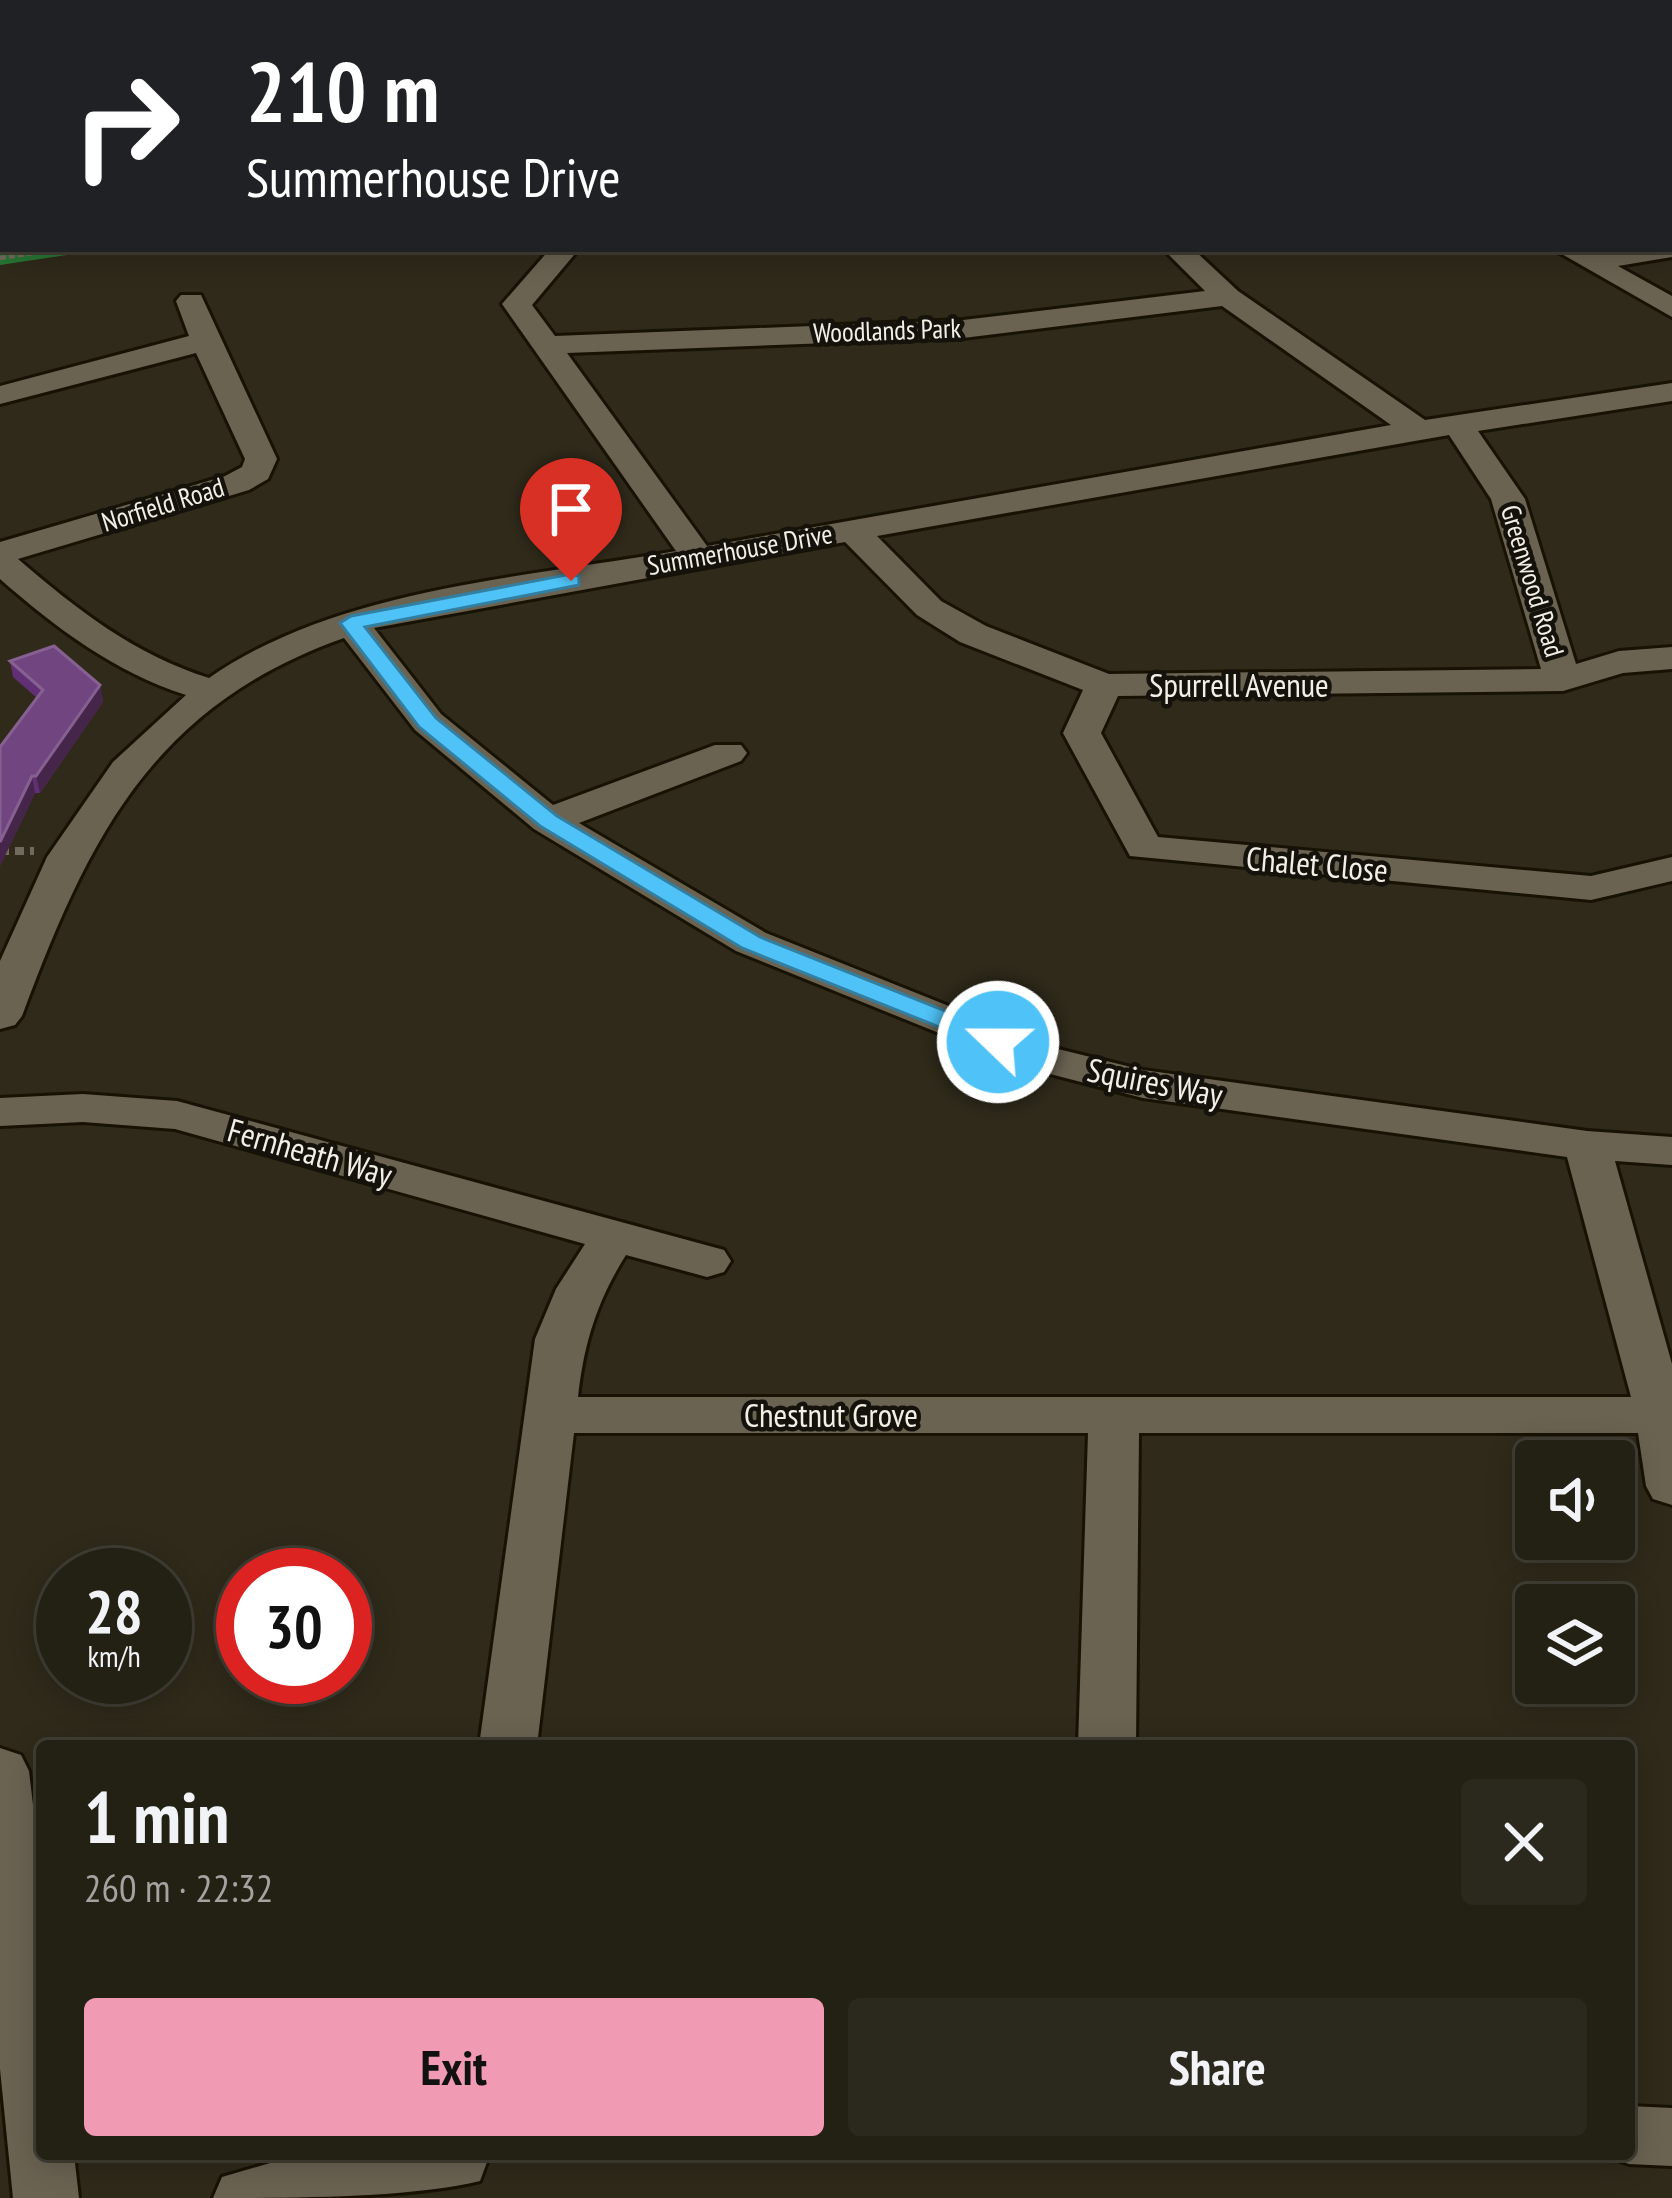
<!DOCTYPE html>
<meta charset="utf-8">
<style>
:root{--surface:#232014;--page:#2b281d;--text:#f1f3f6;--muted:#a3a3a0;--line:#403e34;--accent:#f19ab3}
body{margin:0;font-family:"PT Sans Narrow",sans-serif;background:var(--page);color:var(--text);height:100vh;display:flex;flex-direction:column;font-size:45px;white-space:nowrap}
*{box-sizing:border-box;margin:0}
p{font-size:39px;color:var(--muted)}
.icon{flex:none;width:66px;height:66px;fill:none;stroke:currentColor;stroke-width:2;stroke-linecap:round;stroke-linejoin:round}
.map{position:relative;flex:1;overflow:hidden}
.details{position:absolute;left:36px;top:1740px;width:1599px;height:420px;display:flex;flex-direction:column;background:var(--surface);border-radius:12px;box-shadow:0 6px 30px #0003,0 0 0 3px var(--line)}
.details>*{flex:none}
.banner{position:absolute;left:0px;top:0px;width:1674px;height:252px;box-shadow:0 6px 30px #0003,0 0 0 3px var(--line);background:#202124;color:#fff;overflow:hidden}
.controls{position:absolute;left:1515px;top:1440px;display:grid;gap:24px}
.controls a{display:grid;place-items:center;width:120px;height:120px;border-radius:12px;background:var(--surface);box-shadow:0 6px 30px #0003,0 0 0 3px var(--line);font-size:60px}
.speed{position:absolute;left:36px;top:1548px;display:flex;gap:24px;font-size:60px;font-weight:700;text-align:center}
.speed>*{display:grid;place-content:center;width:156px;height:156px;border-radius:50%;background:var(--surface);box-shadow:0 6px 30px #0003,0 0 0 3px var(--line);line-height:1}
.speed small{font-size:30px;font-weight:400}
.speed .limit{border:18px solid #d22;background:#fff;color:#111}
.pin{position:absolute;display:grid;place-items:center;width:102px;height:102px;color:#fff;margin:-123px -51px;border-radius:50% 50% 50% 0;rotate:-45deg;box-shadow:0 0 12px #0007}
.pin .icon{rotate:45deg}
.me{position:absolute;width:132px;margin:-66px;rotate:292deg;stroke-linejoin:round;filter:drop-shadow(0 0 9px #0008)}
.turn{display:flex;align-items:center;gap:42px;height:252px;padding:0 48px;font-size:54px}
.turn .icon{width:156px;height:156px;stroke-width:2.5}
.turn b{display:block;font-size:84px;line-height:102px}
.round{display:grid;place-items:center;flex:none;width:126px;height:126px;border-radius:12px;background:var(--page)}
.summary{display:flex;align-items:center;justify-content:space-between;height:204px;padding:0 48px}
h1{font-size:72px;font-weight:600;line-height:90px}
.action{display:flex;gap:24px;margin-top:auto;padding:24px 48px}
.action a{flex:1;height:138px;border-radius:12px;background:var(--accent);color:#111;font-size:48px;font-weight:600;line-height:138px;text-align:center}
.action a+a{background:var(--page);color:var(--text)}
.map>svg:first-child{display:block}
.forest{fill:#287633}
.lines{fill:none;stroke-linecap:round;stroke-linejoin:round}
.service-casing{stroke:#181204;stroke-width:6}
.minor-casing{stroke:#181204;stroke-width:6}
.path-far1{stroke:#706b5d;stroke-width:4.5;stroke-dasharray:6 3;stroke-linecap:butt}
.path{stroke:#706b5d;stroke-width:8;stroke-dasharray:9 6;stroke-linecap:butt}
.service{fill:#6a6352;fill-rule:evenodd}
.minor{fill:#6a6352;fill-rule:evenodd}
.wall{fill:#613074}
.shaded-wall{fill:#46254b}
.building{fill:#714580;stroke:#856090;stroke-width:3}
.route{fill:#4fc3f7;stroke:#337fa1;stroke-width:3}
.labels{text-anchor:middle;stroke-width:9;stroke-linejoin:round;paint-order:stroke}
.far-street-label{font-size:27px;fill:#f3efe6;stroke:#15120c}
.street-label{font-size:33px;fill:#f3efe6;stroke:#15120c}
</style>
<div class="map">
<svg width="1672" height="2198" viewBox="0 0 1672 2198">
<rect width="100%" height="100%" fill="#2f2a1a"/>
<path class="forest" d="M0 0H931L3 3V249H107L0 265Z"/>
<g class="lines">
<defs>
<path id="service" d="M1195 0H1205L1204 3H1194Z"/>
<path id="minor" d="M1672 241V257L1618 266 1672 296V317L1553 249 1594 253 1671 249Z
M550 249H579L532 305 555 336 963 320 1205 291 1163 249H1193L1238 291 1425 420 1672 383V401L1478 431 1525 499 1576 664 1619 651 1672 647V669L1623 673 1563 691 1118 696 1101 733 1158 837 1591 876 1672 857V881L1591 900 1130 856 1063 733 1083 690 960 642 917 615 845 542 374 628 441 714 553 805 715 745H741L747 753 741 761 579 823 766 933 1054 1048 1143 1070 1587 1131 1672 1137V1165L1615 1161 1672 1364V1505L1653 1499 1646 1486 1638 1433H1139L1136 1746H1078L1088 1433H574L537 1746H479L535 1339 556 1289 585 1244 175 1129 83 1122 0 1126V1098L83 1094 177 1101 724 1250 731 1261 724 1272 707 1277 626 1255C597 1301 584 1343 578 1397H1631L1567 1157 1143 1098 1023 1067 736 951 534 829 415 730 344 638C152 706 88 839 22 1016L15 1025 0 1029V961L47 857 113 762 186 695C114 672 56 628 0 579V542L225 476 242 467 245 459 196 353 0 404V386L189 336 176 301 181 295H201L277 459 268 479 249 490 18 559C76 609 135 655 209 678 338 588 524 578 676 551L502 304ZM1222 306 1391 425 707 546 567 353 963 338ZM1449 435 1491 499 1541 669 1109 674 986 626 941 601 877 536Z
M0 1748 21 1755 29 1771 42 1881V2154H74L79 2198H13L0 2069Z
M1629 2106 1672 2108V2166L1629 2164 1606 2156 1629 2154Z
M301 2154H490L480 2181C412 2198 288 2198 213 2198L222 2177Z"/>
</defs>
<use href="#service" class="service-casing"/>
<use href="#minor" class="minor-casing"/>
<path class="path-far1" d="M850 0 858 3
M128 3 135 0
M315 3 323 0
M913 3 922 0
M0 258 61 249"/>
<path class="path" d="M0 851H34"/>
<use href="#service" class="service"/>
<use href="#minor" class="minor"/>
</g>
<path class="wall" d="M10 661 100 685 103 702 40 793H35L0 866 37 698 13 677Z"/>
<path class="shaded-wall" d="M100 685 103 702 40 793 36 776Z
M32 776 35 793 0 866V842Z"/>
<path class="building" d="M54 646 100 685 36 776H32L0 842V747L43 690 10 661Z"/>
<path class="route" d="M571 574 579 576V585L365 627 436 718 557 816 760 937 1008 1036 1011 1042 1008 1047H989L742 948 540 826 419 727 340 623 351 616Z"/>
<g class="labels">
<g class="far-street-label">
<text transform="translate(887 331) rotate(-2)" y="9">Woodlands Park</text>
<text transform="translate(163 505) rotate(-17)" y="9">Norfield Road</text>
<text transform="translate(740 550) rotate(-10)" y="9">Summerhouse Drive</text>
<text transform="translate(1532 581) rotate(73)" y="9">Greenwood Road</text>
</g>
<g class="street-label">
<text x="1239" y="697">Spurrell Avenue</text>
<text transform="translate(1317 864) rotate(5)" y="12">Chalet Close</text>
<text transform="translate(1155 1082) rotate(11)" y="12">Squires Way</text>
<text transform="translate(310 1152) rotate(16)" y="12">Fernheath Way</text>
<text x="831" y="1427">Chestnut Grove</text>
</g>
</g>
</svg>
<div class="controls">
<a><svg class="icon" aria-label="sound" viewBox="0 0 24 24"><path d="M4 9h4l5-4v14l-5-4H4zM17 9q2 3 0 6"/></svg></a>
<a><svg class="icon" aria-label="layers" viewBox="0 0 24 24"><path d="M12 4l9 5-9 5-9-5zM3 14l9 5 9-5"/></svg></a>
</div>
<div class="speed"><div>28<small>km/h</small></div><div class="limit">30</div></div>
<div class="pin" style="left:571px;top:581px;background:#d93025"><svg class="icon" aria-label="arrive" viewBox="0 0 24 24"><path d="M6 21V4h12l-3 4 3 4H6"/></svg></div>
<svg class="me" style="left:998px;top:1042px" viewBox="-20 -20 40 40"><circle r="17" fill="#4fc3f7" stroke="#fff" stroke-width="3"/><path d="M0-11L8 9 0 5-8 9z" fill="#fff"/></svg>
<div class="banner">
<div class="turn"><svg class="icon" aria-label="right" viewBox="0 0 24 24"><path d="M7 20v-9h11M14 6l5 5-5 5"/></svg><div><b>210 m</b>Summerhouse Drive</div></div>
</div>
<section class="details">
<div class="summary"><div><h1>1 min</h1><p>260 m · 22:32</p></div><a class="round"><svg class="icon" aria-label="close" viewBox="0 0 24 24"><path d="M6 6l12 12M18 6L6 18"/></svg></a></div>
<div class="action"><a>Exit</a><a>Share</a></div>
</section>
</div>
